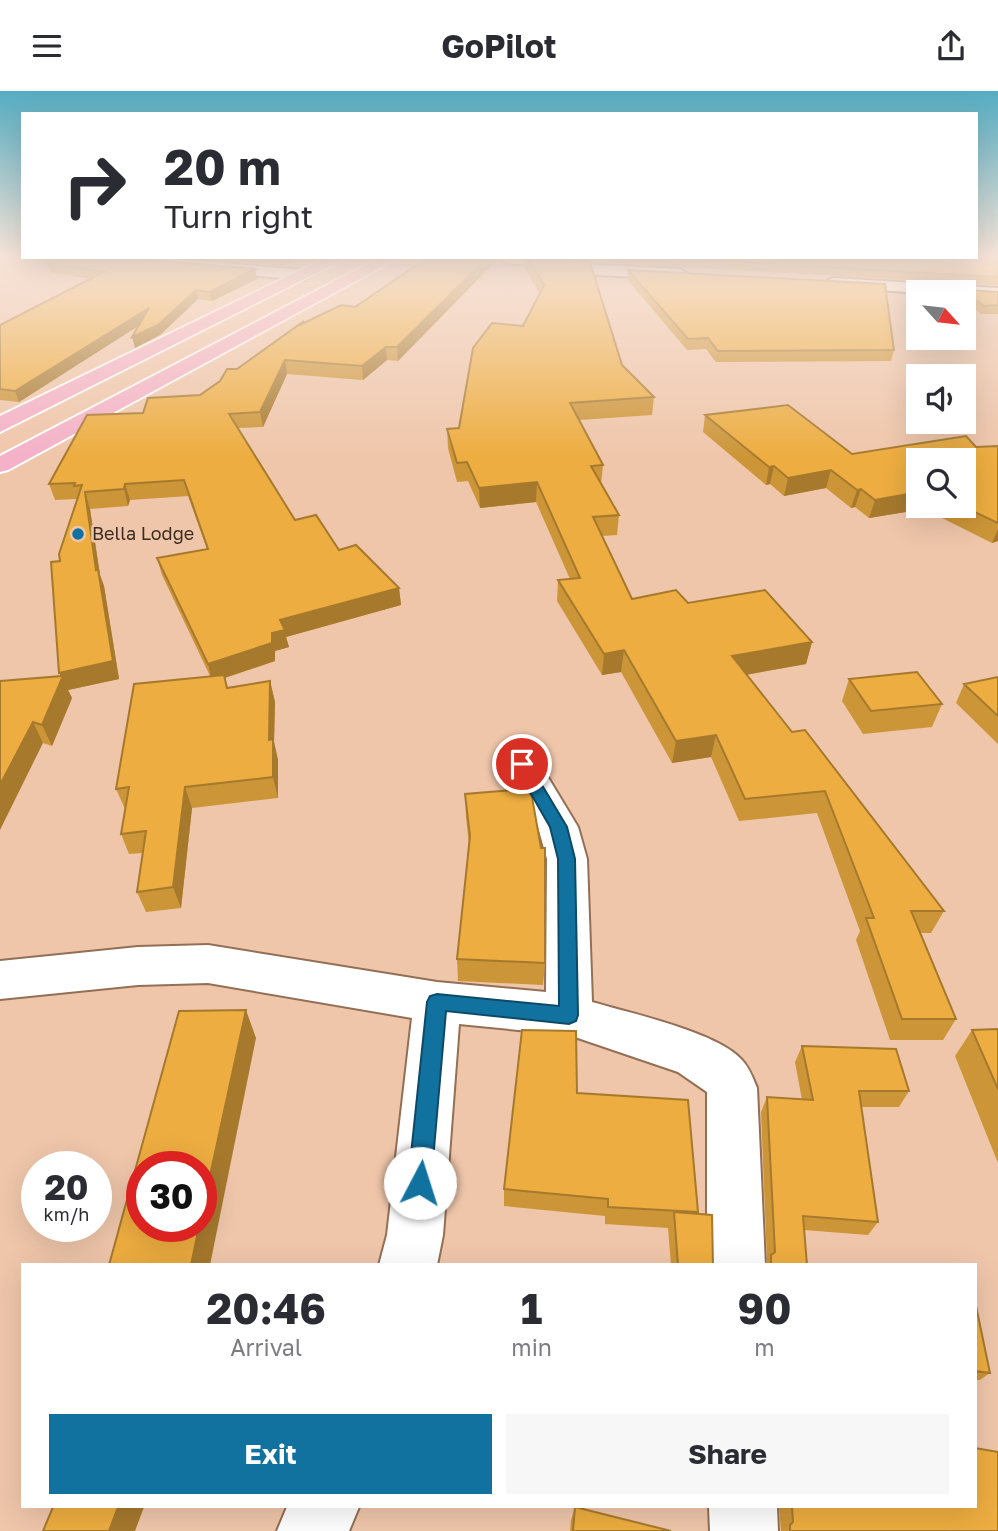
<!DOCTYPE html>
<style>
:root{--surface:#fff;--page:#f7f7f7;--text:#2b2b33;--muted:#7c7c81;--accent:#12729f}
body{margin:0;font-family:"Golos Text",sans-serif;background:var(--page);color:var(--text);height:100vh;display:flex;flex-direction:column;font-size:26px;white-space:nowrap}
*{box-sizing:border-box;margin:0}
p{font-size:23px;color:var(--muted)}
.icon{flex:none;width:38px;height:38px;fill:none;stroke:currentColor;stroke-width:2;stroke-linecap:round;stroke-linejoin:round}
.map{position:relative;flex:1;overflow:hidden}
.sheet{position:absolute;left:21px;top:1172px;width:956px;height:245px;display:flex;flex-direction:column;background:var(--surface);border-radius:0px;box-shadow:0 7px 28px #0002}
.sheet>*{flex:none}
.hud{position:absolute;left:21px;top:21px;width:957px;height:147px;border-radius:0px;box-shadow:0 7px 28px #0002;background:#fff;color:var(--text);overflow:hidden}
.needle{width:46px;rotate:117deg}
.fabs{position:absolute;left:906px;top:189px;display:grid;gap:14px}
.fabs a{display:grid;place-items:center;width:70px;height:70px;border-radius:0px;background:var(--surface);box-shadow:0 7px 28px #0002;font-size:35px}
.speed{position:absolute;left:21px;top:1060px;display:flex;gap:14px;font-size:35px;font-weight:700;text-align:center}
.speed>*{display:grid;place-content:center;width:91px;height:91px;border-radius:50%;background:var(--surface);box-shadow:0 7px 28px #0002;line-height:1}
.speed small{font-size:18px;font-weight:400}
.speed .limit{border:10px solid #d22;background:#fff;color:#111}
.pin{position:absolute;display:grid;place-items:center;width:60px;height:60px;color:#fff;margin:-30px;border:4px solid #fff;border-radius:50%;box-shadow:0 2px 7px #0007}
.me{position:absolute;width:77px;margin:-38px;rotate:5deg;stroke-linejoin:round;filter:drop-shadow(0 0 5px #0008)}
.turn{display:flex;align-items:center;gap:24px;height:147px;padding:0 28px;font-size:32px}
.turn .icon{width:91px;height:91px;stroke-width:2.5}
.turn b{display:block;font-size:49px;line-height:60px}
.eta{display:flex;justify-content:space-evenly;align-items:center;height:119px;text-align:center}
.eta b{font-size:42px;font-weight:700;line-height:49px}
.primary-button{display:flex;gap:14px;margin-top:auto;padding:14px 28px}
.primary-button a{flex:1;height:80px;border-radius:0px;background:var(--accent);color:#fff;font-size:28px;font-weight:700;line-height:80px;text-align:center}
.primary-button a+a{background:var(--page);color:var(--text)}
header{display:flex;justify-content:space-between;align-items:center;height:91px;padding:0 28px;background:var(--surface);font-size:32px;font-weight:700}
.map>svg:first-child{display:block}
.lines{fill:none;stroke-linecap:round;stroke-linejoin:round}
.street-casing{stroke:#936f55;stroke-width:4}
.highway-casing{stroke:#fff;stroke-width:4}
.street{fill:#fff;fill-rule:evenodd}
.highway{fill:#f4b1c8;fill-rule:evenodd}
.wall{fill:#cc9537;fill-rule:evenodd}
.shaded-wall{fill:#a6792d}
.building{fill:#edad40;stroke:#a6792d;stroke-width:2}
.route{fill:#12729f;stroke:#0c4a67;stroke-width:2}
.poi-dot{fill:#12729f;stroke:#efc6aa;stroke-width:2.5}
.labels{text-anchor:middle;stroke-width:5;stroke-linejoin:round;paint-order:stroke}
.far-poi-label{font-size:18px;fill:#3b2c21;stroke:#efc6aa;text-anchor:start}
</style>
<header><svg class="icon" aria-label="menu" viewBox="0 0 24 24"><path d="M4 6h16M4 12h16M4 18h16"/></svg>GoPilot<svg class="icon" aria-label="share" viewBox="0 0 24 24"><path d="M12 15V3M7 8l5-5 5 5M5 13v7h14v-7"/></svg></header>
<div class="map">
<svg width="998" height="1440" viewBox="0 0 998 1440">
<rect width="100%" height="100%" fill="#efc6aa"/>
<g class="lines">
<defs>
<path id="street" d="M92 166H155L304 179 312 184 304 189 99 171Z
M498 166H540L598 174 680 178 688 183 680 188 598 184 505 171Z
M834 187 998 197V207L964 205V201L919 202 828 195 826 192 828 189Z
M522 661 535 664 540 673 578 736 587 768 592 911C630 922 716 941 741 968 749 976 753 987 757 997L765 1174H707V1001L678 981 569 944 459 933 443 1144 437 1174H379L387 1144 412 927 208 892 138 894 0 908V870L138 856 208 854 437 891 546 901 547 768 538 736 504 673 509 664Z
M287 1416H359L349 1440H277Z
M709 1416H777L778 1440H710Z"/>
<path id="highway" d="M328 166H348L0 341V325Z
M381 166H400L8 379 0 381V365Z"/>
</defs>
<use href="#street" class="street-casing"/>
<use href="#highway" class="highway-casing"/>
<use href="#street" class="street"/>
<use href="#highway" class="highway"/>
</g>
<path class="wall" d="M998 164V194L613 172 608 166H976Z
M188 166H299L283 175Z
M497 166V169L398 270 387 269 363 289 287 283 263 336 238 337 295 429 399 497 401 514 286 546 289 556 275 560V570L225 587 227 597 270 590 275 611 274 651 278 669V707L192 717 181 817 146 821 137 801 143 762 129 763 121 743 125 718 116 698 210 585 162 484 157 467 207 458 188 405 130 409 128 415 90 418 100 484 104 495 119 588 68 599 72 607 52 655 43 652 0 590 61 585 60 470 77 408 55 409 49 393 143 322 200 304 304 232 355 216Z
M524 166H556L622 274 654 306 652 324 579 329 603 374 601 393 619 424 617 444 602 445 632 508 688 512 812 551 806 573 746 584 792 641 944 820 931 842H920L956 928 943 949H890L856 849 860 840 817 722 739 730 711 666 672 672 621 581 602 584 557 510 558 489 570 488 536 411 480 417 468 390 457 391 448 357 447 338 459 337 523 235 540 203 524 176Z
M561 166H585V170Z
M47 172 257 188 212 210 198 208 160 244 135 257 139 234 19 311 0 309V234L91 188 50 181Z
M628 179 894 259 891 270 716 271 706 258 687 259 627 188Z
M959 195 967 199 998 201V223H981L964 210V201H957Z
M705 324 852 363 998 355V450L992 452 924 418 869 427 855 416 851 417 826 397 784 405 770 393 766 394 703 341ZM919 369 964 415H919Z
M998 586V653L956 612 964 593Z
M849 588 942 613 932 636 863 643 842 610Z
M465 703 545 872 543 894 458 890 457 868 469 754 466 726Z
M998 938V1072L955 965 972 939Z
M802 955 909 1000 899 1016H861L878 1131 868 1144 804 1139 807 1174H764L767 1169 761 1021 767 1006 802 1009 795 971Z
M577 1002 698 1121V1123L713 1174H671L668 1137 605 1133V1125L504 1115V1098Z
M975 1215 990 1282 980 1289H975Z
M575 1416 671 1440H570L571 1429Z
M779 1416H975L998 1440H781Z"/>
<path class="shaded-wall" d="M282 166H299L283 175Z
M488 166H497V169L398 270 397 256Z
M255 178 257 188 212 210 210 201Z
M196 199 198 208 160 244 135 257 132 246Z
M149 217 151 227 19 311 15 300Z
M386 256 387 269 363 289 362 275Z
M285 269 287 283 263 336 260 321Z
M774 375 770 393 766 394 769 376Z
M831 379 826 397 784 405 788 387Z
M537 391 536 411 480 417 479 397Z
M125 393 130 409 128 415 124 398Z
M861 398 855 416 851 417 857 399Z
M85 401 90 418 100 484 104 495 119 588 68 599 72 607 52 655 42 634 62 588 59 582 96 479Z
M919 401V415H925L924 418 869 427 875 409Z
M998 438V450L992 452Z
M399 497 401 514 286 546 289 556 275 560V570L212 591 208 573 272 542 280 529Z
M812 551 806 573 727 587 732 565Z
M624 559 621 581 602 584 604 563Z
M270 590 275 611 274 651 278 669V707L273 686 269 649Z
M33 631 43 652 0 739V694Z
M716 644 711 666 672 672 676 650Z
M185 696 192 717 181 817 173 796Z
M246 919 256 947 210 1174H191L199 1136H201V1126Z
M118 1416H144L135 1440H109Z"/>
<path class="building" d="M976 164H998V186L650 166H976Z
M56 166H116L255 178 210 201 196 199 158 234 132 246 149 217 15 300 0 298V234L104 181 47 172Z
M429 166H488L397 256H386L362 275 285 269 260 321 229 323 295 429 316 424 339 459 356 454 399 497 280 529 285 539 272 542V552L208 573 157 467 208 458 184 389 125 393 124 398 85 401 96 479 98 478 113 570 59 582 51 471 60 470 59 463 82 394 74 395 75 392 49 393 87 324 143 322 148 307 200 304 220 290 227 278H237L304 230 302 233 341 214 355 216Z
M527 166H556L590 171 622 274 654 306 570 312 603 374 591 375 619 424 593 426 632 508 676 499 688 512 765 499 812 551 732 565 792 641 805 639 944 820H911L956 928H902L866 827H874L825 700 745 708 716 644 676 650 624 559 604 563 558 489 580 487 537 391 479 397 467 371 457 372 447 338 459 337 473 257 492 232 523 235 544 194Z
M628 179 885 193 894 259 718 260 708 247 688 248Z
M959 195H964L967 199 998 201V214L984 215Z
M788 314 852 363 966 345 976 356 998 355V432L962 415H964V369H919V401L875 409 861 398 857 399 831 379 788 387 774 375 769 376 705 324Z
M917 581 942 613 871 620 849 588Z
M224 584 227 597 270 590 269 649 273 648V686L185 696 173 796 137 801 146 740 121 743 129 696 116 698 134 593Z
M63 585 42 634 33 631 0 694V590Z
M998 586V625L964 593Z
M527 698 532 706 541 757H545V872L457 868 470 745 465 703Z
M246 919 201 1126V1076H142V1136H199L191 1174H109L179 920Z
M998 938V998L972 939Z
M522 939 576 940 577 1002 688 1009 698 1121 608 1116V1108L504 1098Z
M802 955 896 958 909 1000H859L878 1131 803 1125 807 1174H771V1164L775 1161 767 1006 813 1009Z
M674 1121 712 1124 713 1174H678Z
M975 1215H976L990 1282 975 1280Z
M975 1357 998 1361V1440H790V1434L793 1431 792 1416H975Z
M53 1416H118L109 1440H43Z
M575 1416 671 1440H573Z"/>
<linearGradient id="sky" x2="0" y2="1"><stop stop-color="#55acc2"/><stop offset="0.45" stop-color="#f8e5d9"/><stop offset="1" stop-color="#f8e5d9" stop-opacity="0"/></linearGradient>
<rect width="998" height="366" fill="url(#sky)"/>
<path class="route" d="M522 668 527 669 567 736 575 768 578 924 576 930 569 933 446 920 431 1092 428 1100 420 1103 412 1100 408 1092 427 911 430 905 437 903 559 915 558 768 550 736 514 673Z"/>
<circle class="poi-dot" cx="78" cy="443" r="7"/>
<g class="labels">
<g class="far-poi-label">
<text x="92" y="449">Bella Lodge</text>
</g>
</g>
</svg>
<div class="fabs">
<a><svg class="needle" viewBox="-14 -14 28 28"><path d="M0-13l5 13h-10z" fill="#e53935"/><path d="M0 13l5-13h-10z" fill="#7c7c81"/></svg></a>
<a><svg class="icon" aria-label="sound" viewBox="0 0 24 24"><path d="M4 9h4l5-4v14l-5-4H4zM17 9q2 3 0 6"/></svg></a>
<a><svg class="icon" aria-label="search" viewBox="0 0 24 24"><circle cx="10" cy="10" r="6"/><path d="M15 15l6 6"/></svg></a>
</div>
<div class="speed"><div>20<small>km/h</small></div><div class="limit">30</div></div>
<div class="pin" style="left:522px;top:673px;background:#d93025"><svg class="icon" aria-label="arrive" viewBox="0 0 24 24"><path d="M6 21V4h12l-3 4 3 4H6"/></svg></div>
<svg class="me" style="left:420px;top:1092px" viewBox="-20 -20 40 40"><circle r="19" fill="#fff"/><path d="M0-13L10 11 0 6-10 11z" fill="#12729f"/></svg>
<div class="hud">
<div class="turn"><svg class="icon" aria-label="right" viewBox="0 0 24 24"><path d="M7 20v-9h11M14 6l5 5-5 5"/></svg><div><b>20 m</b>Turn right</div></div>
</div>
<section class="sheet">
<div class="eta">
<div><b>20:46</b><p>Arrival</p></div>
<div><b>1</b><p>min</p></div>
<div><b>90</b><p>m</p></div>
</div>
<div class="primary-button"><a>Exit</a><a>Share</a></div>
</section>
</div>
